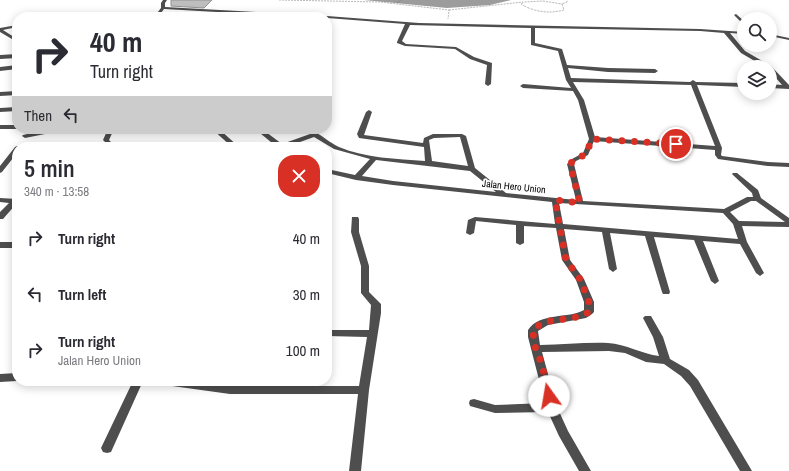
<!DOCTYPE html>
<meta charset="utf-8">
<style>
:root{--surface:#fff;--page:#f2f2f3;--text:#2b2b33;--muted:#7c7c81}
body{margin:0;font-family:"Archivo Narrow",sans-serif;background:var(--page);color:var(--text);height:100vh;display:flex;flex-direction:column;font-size:15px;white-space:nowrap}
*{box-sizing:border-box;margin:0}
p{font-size:13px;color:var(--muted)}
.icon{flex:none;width:22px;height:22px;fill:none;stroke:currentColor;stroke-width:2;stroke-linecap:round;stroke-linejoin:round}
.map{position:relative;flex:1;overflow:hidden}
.panel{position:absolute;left:12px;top:142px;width:320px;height:244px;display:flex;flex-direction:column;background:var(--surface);border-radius:16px;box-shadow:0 2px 10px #0003}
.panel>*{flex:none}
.top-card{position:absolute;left:12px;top:12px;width:320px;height:122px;border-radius:16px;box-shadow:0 2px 10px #0003;background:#fff;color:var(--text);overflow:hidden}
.buttons{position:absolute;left:737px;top:12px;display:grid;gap:8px}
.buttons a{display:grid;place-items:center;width:40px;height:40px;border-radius:50%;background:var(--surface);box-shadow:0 2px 10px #0003;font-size:20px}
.pin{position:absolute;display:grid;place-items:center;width:34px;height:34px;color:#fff;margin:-17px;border:2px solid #fff;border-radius:50%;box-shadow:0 1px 4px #0007}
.me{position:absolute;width:44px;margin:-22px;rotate:347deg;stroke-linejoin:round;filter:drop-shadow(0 0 3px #0008)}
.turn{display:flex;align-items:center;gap:14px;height:84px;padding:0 12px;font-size:18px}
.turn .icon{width:52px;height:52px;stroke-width:2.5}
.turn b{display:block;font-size:28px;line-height:34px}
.then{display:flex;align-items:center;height:38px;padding:0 12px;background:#0003;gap:8px;font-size:15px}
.round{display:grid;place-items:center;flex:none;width:42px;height:42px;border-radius:16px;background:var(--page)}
.head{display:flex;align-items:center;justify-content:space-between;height:68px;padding:0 12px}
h1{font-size:24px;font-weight:600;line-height:30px}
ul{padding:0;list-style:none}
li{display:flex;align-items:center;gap:12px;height:56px;padding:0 12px}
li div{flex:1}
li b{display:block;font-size:15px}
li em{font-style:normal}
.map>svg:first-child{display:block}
.water{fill:#9c9c9c}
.building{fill:#bebebe;stroke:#929292}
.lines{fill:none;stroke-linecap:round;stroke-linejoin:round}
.path{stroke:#707070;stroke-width:1;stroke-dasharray:0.5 1;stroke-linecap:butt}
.street{fill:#4e4e4e;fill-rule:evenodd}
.route{stroke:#d93025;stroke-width:7;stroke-dasharray:0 12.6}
.labels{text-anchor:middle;stroke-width:3.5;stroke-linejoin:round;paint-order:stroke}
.street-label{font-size:10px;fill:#000;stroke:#fff}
</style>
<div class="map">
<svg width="789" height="471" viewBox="0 0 789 471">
<rect width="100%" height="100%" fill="#fff"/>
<path class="water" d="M364 0H511L490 5 447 8Z"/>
<path class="building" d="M171 0H212L204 8 171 6Z"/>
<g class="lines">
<path class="path" d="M279 0 380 2 449 10 448 19
M543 1 562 4 564 10C549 14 534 12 521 4L524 2Z
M397 3 402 0
M562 4 567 2V0
M449 10 523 2"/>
<path class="street" d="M163 0H167L165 3V7L327 16 419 23 700 29 744 32V34L730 33 745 51 771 66 789 85V89L770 88V84L782 85 770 71V67H765L741 53 724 33 700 31 535 28V43L562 49 567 65 608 68 655 69 658 71 655 73 608 72 568 68 571 78 690 82 693 80 696 82 744 83V87L697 85 722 148 721 155 722 156 768 162 789 163V167L768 166 718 159 715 155V150L594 141 588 155 576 161 574 164 583 201 724 209 747 197H753L752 193 733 175 732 174 733 173H737L758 190 761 198 789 218V227L742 226 747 242 764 273 760 276 756 273 740 244 703 241 719 281 715 284 711 281 694 240 654 237 670 292 669 294H663L662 292 645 236 610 233 617 269 613 272 609 269 602 232 564 229 570 260 584 279 594 302V312L592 314 586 318 548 325 538 331 540 345C563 345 586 342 608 343 626 344 642 354 659 356L653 337 643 318 645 316H651L663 337 670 359 689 370 698 380 752 471H740L690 386 681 376 664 364 646 362 625 353 609 351 542 352 557 407 568 431 591 471H579L559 436 548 412 495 413 470 406 469 403 470 400 474 399 495 405 545 403 528 337V330C540 312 568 319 584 310V302L576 280 562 260 556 228 524 226V243L520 245 516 243V225L476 221 474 233 470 235 466 233 468 220 475 217 555 224 552 202 393 185 356 180 327 173V169L355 175 370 159 334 149 314 137 286 147H277L255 129H262L282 144 310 134 303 129C317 129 326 141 339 147 365 158 397 159 425 161L424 147 359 138 357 134 366 112 369 110 372 112 364 135 423 143 424 138 433 134H462L466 136 475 168 506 193 576 200 567 164 572 159 583 153 589 139 578 100 573 91 523 88 520 86 523 84 571 88 566 80 558 51 531 45V28L410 25 402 41 406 44 456 47 474 57 492 63 491 84 488 86 485 84 487 65 470 59 455 49 405 46 397 43V42L405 24 327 18V17H302L164 9 158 17H154L161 8V3ZM573 82 691 85 715 146 595 137 584 100ZM460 137 468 166 432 161 429 140 434 138ZM376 160 470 171 496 192 393 181 362 176ZM751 201H756L785 222 739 221 730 212ZM559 203 723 213 733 224 738 239 563 224Z
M736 14 744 21V25L734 15Z
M17 25V27L3 30 17 39V42L0 32V28Z
M770 34 789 38V40L770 36Z
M17 54V58L0 59V55Z
M17 65V69L0 71V67Z
M17 91V95L0 96V92Z
M17 107V111L0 112V108Z
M0 125H17V129H0Z
M48 129H55L50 133 25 138 22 136 23 135Z
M108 129H114L109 140 111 142 109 147H103L105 142 103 140Z
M212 129H219L239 147H232Z
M17 146 20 147H17V153L2 172 0 173V166L15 147Z
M0 198 17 199V203L3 219H0V212L9 203 0 202Z
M352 217H358L359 219V232L369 266V292L381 304V313L369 390 361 471H349L358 394H230L165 385 161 384 160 381H195L226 385 228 381H238L237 386H359L367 337 327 336V330H369L371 305 361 293V266L351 232Z
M0 242H17V248H0Z
M17 373V381L0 382V374Z
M133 381H143L111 452 107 453 103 452 101 448Z"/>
</g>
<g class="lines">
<path class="route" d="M549 396 542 365 534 344 533 330C547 315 572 323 589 312V302L580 279 566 260 555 200 580 203 570 164 574 160 586 154 592 139 676 144"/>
</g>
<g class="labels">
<g class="street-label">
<text transform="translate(514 186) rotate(6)" y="4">Jalan Hero Union</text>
</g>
</g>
</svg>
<div class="buttons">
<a><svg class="icon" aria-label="search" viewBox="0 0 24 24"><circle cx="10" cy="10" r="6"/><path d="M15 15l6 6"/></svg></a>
<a><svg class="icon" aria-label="layers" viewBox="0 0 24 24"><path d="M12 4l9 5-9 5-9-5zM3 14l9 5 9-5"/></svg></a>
</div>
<div class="pin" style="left:676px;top:144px;background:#d93025"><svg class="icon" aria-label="arrive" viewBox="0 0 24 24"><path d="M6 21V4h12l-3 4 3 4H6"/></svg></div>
<svg class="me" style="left:549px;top:396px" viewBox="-20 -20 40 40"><circle r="19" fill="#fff"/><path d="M0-13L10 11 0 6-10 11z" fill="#d93025"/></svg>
<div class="top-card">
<div class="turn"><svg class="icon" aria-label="right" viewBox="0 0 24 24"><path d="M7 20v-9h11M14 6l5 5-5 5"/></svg><div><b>40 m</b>Turn right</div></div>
<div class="then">Then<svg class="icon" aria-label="left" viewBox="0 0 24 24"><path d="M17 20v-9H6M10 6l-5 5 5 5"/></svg></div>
</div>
<section class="panel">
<div class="head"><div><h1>5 min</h1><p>340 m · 13:58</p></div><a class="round" style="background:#d93025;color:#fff"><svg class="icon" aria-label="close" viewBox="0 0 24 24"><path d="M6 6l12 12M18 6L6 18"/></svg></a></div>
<ul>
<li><svg class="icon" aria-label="right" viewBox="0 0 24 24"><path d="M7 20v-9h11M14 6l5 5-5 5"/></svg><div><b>Turn right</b></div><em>40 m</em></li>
<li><svg class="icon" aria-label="left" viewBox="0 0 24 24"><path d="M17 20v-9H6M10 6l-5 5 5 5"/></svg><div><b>Turn left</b></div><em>30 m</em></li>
<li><svg class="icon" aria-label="right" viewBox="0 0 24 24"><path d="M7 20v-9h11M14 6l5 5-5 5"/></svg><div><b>Turn right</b><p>Jalan Hero Union</p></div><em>100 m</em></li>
</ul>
</section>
</div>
